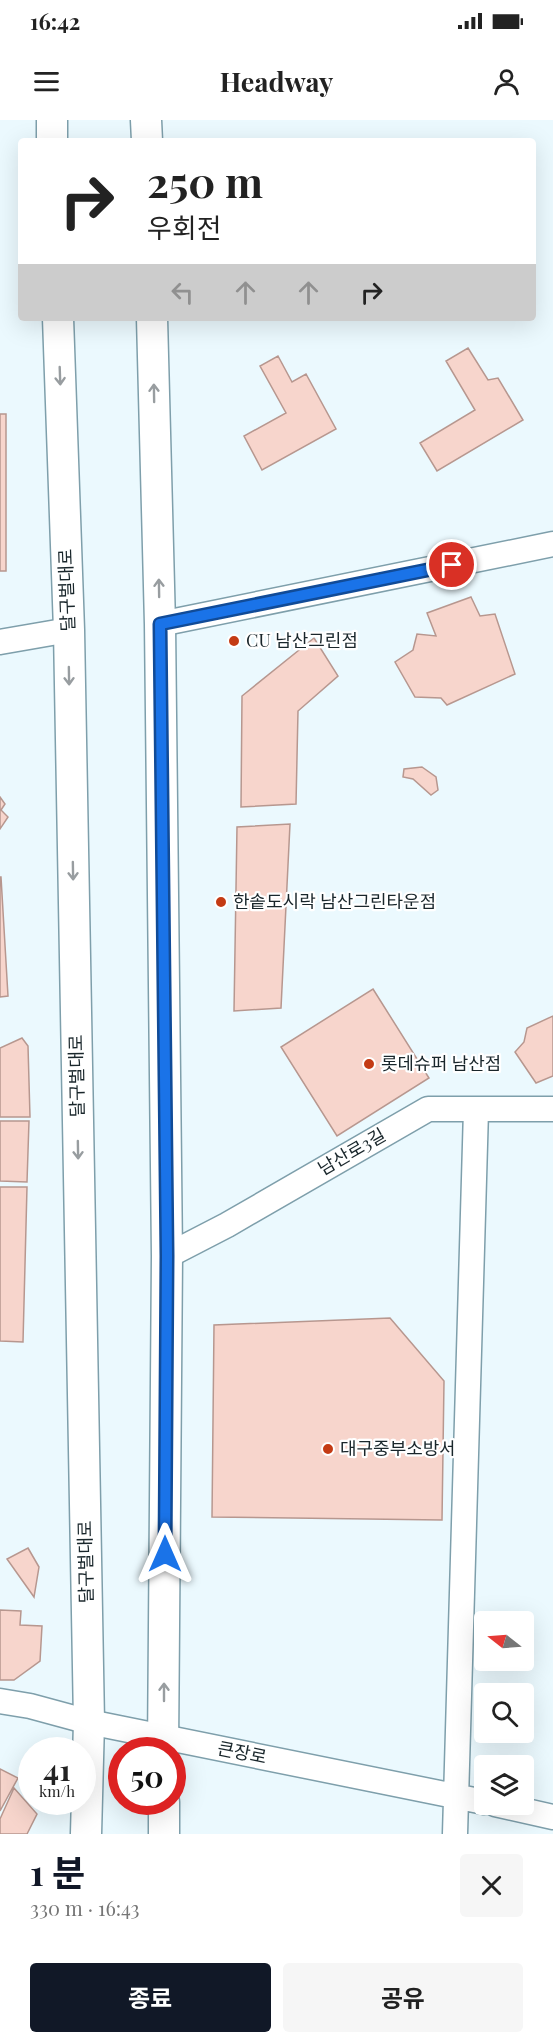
<!DOCTYPE html>
<html lang="ko">
<meta charset="utf-8">
<style>
:root{--surface:#fff;--page:#f6f6f6;--text:#222;--muted:#767676;--accent:#111827}
body{margin:0;font-family:"Playfair Display","Noto Sans KR",serif;background:var(--page);color:var(--text);height:100vh;display:flex;flex-direction:column;font-size:22px;white-space:nowrap}
*{box-sizing:border-box;margin:0}
p{font-size:20px;color:var(--muted)}
.icon{flex:none;width:33px;height:33px;fill:none;stroke:currentColor;stroke-width:2;stroke-linecap:round;stroke-linejoin:round}
.map{position:relative;height:1714px;overflow:hidden}
.side{display:flex;flex-direction:column;background:var(--surface);flex:1}
.side>*{flex:none}
.guide{position:absolute;left:18px;top:18px;width:518px;height:183px;border-radius:6px;box-shadow:0 6px 24px #0002;background:#fff;color:var(--text);overflow:hidden}
.needle{width:39px;rotate:287deg}
.tools{position:absolute;left:474px;top:1491px;display:grid;gap:12px}
.tools a{display:grid;place-items:center;width:60px;height:60px;border-radius:6px;background:var(--surface);box-shadow:0 6px 24px #0002;font-size:30px}
.speed{position:absolute;left:18px;top:1617px;display:flex;gap:12px;font-size:30px;font-weight:700;text-align:center}
.speed>*{display:grid;place-content:center;width:78px;height:78px;border-radius:50%;background:var(--surface);box-shadow:0 6px 24px #0002;line-height:1}
.speed small{font-size:15px;font-weight:400}
.speed .limit{border:9px solid #d22;background:#fff;color:#111}
.pin{position:absolute;display:grid;place-items:center;width:51px;height:51px;color:#fff;margin:-26px;border:3px solid #fff;border-radius:50%;box-shadow:0 2px 6px #0007}
.me{position:absolute;width:66px;margin:-33px;rotate:0deg;stroke-linejoin:round;filter:drop-shadow(0 0 4px #0008)}
.turn{display:flex;align-items:center;gap:21px;height:126px;padding:0 30px;font-size:27px}
.turn .icon{width:78px;height:78px;stroke-width:2.5}
.turn b{display:block;font-size:42px;line-height:51px}
.lanes{display:flex;align-items:center;height:57px;padding:0 30px;background:#0003;justify-content:center;gap:30px;direction:ltr}
.lanes .off{opacity:.35}
.round{display:grid;place-items:center;flex:none;width:63px;height:63px;border-radius:6px;background:var(--page)}
.summary{display:flex;align-items:center;justify-content:space-between;height:102px;padding:0 30px}
h1{font-size:36px;font-weight:700;line-height:45px;color:var(--accent)}
.primary-button{display:flex;gap:12px;margin-top:auto;padding:12px 30px}
.primary-button a{flex:1;height:69px;border-radius:6px;background:var(--accent);color:#fff;font-size:24px;font-weight:700;line-height:69px;text-align:center}
.primary-button a+a{background:var(--page);color:var(--text)}
.status{display:flex;justify-content:space-between;align-items:center;height:42px;padding:0 30px;background:var(--surface);direction:ltr}
.status svg{height:16px;fill:currentColor}
header{display:flex;justify-content:space-between;align-items:center;height:78px;padding:0 30px;background:var(--surface);font-size:27px;font-weight:700}
.map>svg:first-child{display:block}
.building{fill:#f7d5cc;stroke:#b7978f;stroke-width:1.5}
.lines{fill:none;stroke-linecap:round;stroke-linejoin:round}
.minor-casing{stroke:#7e9fab;stroke-width:27}
.major-casing{stroke:#7e9fab;stroke-width:33}
.minor{stroke:#fff;stroke-width:24}
.major{stroke:#fff;stroke-width:30}
.oneway{stroke:#989da0}
.route-casing{stroke:#114b97;stroke-width:15}
.route{stroke:#1a73e8;stroke-width:10}
.poi-dot{fill:#c43b14;stroke:#fff;stroke-width:2}
.labels{text-anchor:middle;stroke-width:4.5;stroke-linejoin:round;paint-order:stroke}
.street-label{font-size:18px;fill:#19262b;stroke:#fff}
.poi-label{font-size:18px;fill:#19262b;stroke:#fff;text-anchor:start}
</style>
<div class="status"><b>16:42</b><svg viewBox="0 0 49 12"><path d="M0 12V9h3v3zM5 12V6h3v6zM10 12V3h3v9zM15 12V0h3v12zM26 1h20v11H26zM47 4h2v5h-2z"/></svg></div>
<header><svg class="icon" aria-label="menu" viewBox="0 0 24 24"><path d="M4 6h16M4 12h16M4 18h16"/></svg>Headway<svg class="icon" aria-label="person" viewBox="0 0 24 24"><circle cx="12" cy="8" r="4"/><path d="M4 21q1-7 8-7t8 7"/></svg></header>
<div class="map">
<svg width="553" height="1714" viewBox="0 0 553 1714">
<rect width="100%" height="100%" fill="#ebf9fe"/>
<path class="building" d="M468 228 488 260 498 258 523 300 437 351 420 323 475 290 446 241Z
M278 236 292 262 306 254 336 309 262 350 244 316 286 293 260 246Z
M0 294H6V451H0Z
M471 477 480 496 495 494 515 554 447 585 441 578 415 577 395 542 413 530 417 514 436 516 427 493Z
M314 518 338 556 298 591 296 684 241 687 242 576Z
M422 647 436 657 438 670 431 675 413 659 403 657 404 649Z
M0 677 5 684 1 690 8 697 0 709Z
M290 704 281 888 234 891 237 707Z
M1 757 8 876 0 877V757Z
M373 869 429 958 337 1016 281 927Z
M553 896V956L536 963 515 932 524 922 527 908Z
M22 918 28 926 30 997H0V928Z
M0 1001H29L27 1062 0 1061Z
M0 1067H27L23 1222 0 1221Z
M390 1198 444 1261 442 1400 212 1397 214 1205Z
M28 1428 39 1447 34 1477 7 1439Z
M0 1490 21 1491 20 1505 42 1506 40 1541 14 1560H0Z
M0 1649 18 1658 0 1691Z
M14 1668 37 1694 27 1714H0V1699Z"/>
<g class="lines">
<defs>
<path id="minor" d="M160 504 553 424
M0 522 69 510
M167 1136 227 1105 428 989H553
M0 1581 30 1586 89 1602 484 1682
M495 1684 553 1697
M455 1714 476 990"/>
<path id="major" d="M52 0V21
M146 0 147 21
M58 198 69 510 89 1602 86 1714
M152 198 160 504 167 1136 163 1630
M164 1682V1714"/>
</defs>
<use href="#minor" class="minor-casing"/>
<use href="#major" class="major-casing"/>
<use href="#minor" class="minor"/>
<use href="#major" class="major"/>
</g>
<defs><path id="oneway-shaft" d="M-6 0H5M1.5-3L5.5 0L1.5 3" fill="none" stroke-width="1.6" stroke-linecap="round" stroke-linejoin="round" transform="scale(1.5)"/></defs>
<g class="oneway">
<use href="#oneway-shaft" transform="translate(60 256) rotate(88)"/>
<use href="#oneway-shaft" transform="translate(154 273) rotate(-91)"/>
<use href="#oneway-shaft" transform="translate(159 468) rotate(-91)"/>
<use href="#oneway-shaft" transform="translate(69 556) rotate(89)"/>
<use href="#oneway-shaft" transform="translate(73 751) rotate(89)"/>
<use href="#oneway-shaft" transform="translate(78 1030) rotate(89)"/>
<use href="#oneway-shaft" transform="translate(164 1572) rotate(-90)"/>
</g>
<g class="lines">
<defs>
<path id="route" d="M165 1434 167 1136 160 504 452 445"/>
</defs>
<use href="#route" class="route-casing"/>
<use href="#route" class="route"/>
</g>
<g class="poi-dot">
<circle cx="234" cy="521" r="6"/>
<circle cx="221" cy="782" r="6"/>
<circle cx="369" cy="944" r="6"/>
<circle cx="328" cy="1329" r="6"/>
</g>
<g class="labels">
<g class="street-label">
<text transform="translate(67 470) rotate(-92)" y="6">달구벌대로</text>
<text transform="translate(77 956) rotate(-91)" y="6">달구벌대로</text>
<text transform="translate(352 1032) rotate(-30)" y="6">남산로3길</text>
<text transform="translate(86 1442) rotate(-91)" y="6">달구벌대로</text>
<text transform="translate(242 1633) rotate(11)" y="6">큰장로</text>
</g>
<g class="poi-label">
<text x="246" y="527">CU 남산그린점</text>
<text x="233" y="788">한솥도시락 남산그린타운점</text>
<text x="381" y="950">롯데슈퍼 남산점</text>
<text x="340" y="1335">대구중부소방서</text>
</g>
</g>
</svg>
<div class="tools">
<a><svg class="needle" viewBox="-14 -14 28 28"><path d="M0-13l5 13h-10z" fill="#e53935"/><path d="M0 13l5-13h-10z" fill="#767676"/></svg></a>
<a><svg class="icon" aria-label="search" viewBox="0 0 24 24"><circle cx="10" cy="10" r="6"/><path d="M15 15l6 6"/></svg></a>
<a><svg class="icon" aria-label="layers" viewBox="0 0 24 24"><path d="M12 4l9 5-9 5-9-5zM3 14l9 5 9-5"/></svg></a>
</div>
<div class="speed"><div>41<small>km/h</small></div><div class="limit">50</div></div>
<div class="pin" style="left:452px;top:445px;background:#d93025"><svg class="icon" aria-label="arrive" viewBox="0 0 24 24"><path d="M6 21V4h12l-3 4 3 4H6"/></svg></div>
<svg class="me" style="left:165px;top:1434px" viewBox="-20 -20 40 40"><path d="M0-17L14 15 0 8-14 15z" fill="#1a73e8" stroke="#fff" stroke-width="4"/></svg>
<div class="guide">
<div class="turn"><svg class="icon" aria-label="right" viewBox="0 0 24 24"><path d="M7 20v-9h11M14 6l5 5-5 5"/></svg><div><b>250 m</b>우회전</div></div>
<div class="lanes"><svg class="icon off" aria-label="left" viewBox="0 0 24 24"><path d="M17 20v-9H6M10 6l-5 5 5 5"/></svg><svg class="icon off" aria-label="ahead" viewBox="0 0 24 24"><path d="M12 20V5M6 11l6-6 6 6"/></svg><svg class="icon off" aria-label="ahead" viewBox="0 0 24 24"><path d="M12 20V5M6 11l6-6 6 6"/></svg><svg class="icon" aria-label="right" viewBox="0 0 24 24"><path d="M7 20v-9h11M14 6l5 5-5 5"/></svg></div>
</div>
</div>
<section class="side">
<div class="summary"><div><h1>1 분</h1><p>330 m · 16:43</p></div><a class="round"><svg class="icon" aria-label="close" viewBox="0 0 24 24"><path d="M6 6l12 12M18 6L6 18"/></svg></a></div>
<div class="primary-button"><a>종료</a><a>공유</a></div>
</section>
